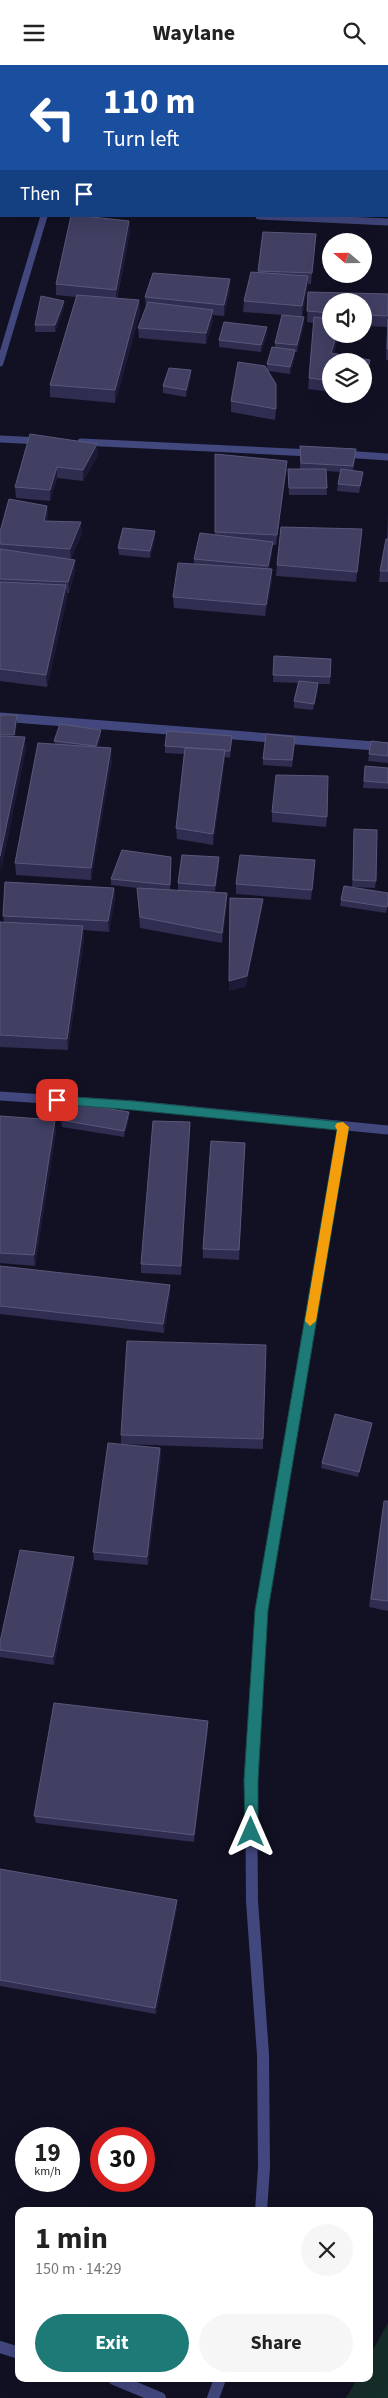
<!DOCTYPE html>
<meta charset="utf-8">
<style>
:root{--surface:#fff;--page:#f6f6f6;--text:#222;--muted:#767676;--accent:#1e7a77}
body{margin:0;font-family:"Source Sans 3",sans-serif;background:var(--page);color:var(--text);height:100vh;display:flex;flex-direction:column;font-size:19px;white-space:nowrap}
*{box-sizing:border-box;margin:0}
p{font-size:16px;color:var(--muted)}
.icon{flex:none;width:28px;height:28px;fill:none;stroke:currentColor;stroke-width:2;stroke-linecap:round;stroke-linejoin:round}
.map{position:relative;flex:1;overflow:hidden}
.panel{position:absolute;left:15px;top:2142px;width:358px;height:175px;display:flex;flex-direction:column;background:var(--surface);border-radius:10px;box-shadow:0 5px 20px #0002}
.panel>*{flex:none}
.top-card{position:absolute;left:0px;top:0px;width:389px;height:152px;box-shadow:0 5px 20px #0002;background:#1a4fa0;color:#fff;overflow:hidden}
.needle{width:32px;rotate:290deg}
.controls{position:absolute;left:322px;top:168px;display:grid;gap:10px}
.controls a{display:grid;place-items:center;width:50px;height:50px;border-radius:50%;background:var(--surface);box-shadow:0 5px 20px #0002;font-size:25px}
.speed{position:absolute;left:15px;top:2062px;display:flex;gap:10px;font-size:25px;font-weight:700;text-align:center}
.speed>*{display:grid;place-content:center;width:65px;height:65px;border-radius:50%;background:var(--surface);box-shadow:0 5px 20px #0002;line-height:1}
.speed small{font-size:12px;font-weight:400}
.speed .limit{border:8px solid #d22;background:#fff;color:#111}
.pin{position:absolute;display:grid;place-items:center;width:42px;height:42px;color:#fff;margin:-21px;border-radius:10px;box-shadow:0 2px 8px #0006}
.me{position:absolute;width:55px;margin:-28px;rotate:0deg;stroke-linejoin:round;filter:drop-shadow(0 0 4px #0008)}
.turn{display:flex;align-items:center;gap:18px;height:105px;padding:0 20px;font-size:22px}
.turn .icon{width:65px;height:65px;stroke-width:2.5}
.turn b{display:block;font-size:35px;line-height:42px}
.then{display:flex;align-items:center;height:48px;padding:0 20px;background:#0003;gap:10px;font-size:19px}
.round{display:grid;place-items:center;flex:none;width:52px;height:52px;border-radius:26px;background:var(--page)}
.overview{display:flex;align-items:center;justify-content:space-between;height:85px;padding:0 20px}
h1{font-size:30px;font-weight:700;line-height:38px}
.cta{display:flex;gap:10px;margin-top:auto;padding:10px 20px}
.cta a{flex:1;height:58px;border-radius:30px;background:var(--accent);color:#fff;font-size:20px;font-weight:700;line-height:58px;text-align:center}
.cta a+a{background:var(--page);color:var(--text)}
header{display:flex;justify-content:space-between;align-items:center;height:65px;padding:0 20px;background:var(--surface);font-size:22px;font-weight:700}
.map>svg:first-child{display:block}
.green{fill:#152d29}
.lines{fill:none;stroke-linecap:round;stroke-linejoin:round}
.lane{stroke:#42477e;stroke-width:12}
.street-far2{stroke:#42477e;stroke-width:7}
.street-far1{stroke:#42477e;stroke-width:9}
.street{stroke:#42477e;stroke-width:12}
.wall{fill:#2f2d50}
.shaded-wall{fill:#1c1a37}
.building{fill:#413f62;stroke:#59587a}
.route{fill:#1e7a77;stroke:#144f4d}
.slow{fill:#f59e0b}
</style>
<header><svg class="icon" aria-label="menu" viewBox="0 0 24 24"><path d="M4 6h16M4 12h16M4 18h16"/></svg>Waylane<svg class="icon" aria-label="search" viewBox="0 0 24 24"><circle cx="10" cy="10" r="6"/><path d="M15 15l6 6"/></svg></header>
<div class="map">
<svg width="388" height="2333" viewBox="0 0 388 2333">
<rect width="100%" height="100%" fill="#121124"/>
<path class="green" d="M388 2258V2333H346L357 2314H369V2292Z"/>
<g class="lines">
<path class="lane" d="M0 2282 19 2288
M114 2314 160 2333"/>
<path class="street-far2" d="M259 151 388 157
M0 298 44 151
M0 374 41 376
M81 377 311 388
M343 389 388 392"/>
<path class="street-far1" d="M0 652 388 682
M0 1031 133 1040 388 1065
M297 1338 343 1062"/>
<path class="street" d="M261 2146 264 2103 263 1990 252 1836 251 1715 262 1545 297 1337
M213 2333 220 2314"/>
</g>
<path class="wall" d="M0 73H1V115L0 114Z
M129 156 130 167 117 234 139 235 140 248 115 338 50 332V320L76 232 56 230V219Z
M263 167 316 169 311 219H308L302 252 304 259 297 287H295V292L290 309 268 306 276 344 275 355 231 347V336L267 303V299L275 282V278L282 250 243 247 244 236 258 207Z
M230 214V224L224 251 213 250V255L206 279 139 273 138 263 146 243 145 232Z
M308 227 388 229V295H386L387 262 364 261V236H331V269L334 288 370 295V306L364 296H331V327L308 324 314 258 307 257Z
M64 242 55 267H35V260Z
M267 269 261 287 219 282V275Z
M191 305V312L186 332 163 328V321Z
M350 329H363V330Z
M30 369 98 390 83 416 57 413 50 436 16 433 15 422Z
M300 381 356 384 353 406 362 413 359 428 337 426 338 419 341 407 326 406 327 430H289L288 404H300Z
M215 389 287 396 286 407 276 480H272V488L269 504 272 515 265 551 174 543 173 532 194 499V494L215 470Z
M47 441 48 452 47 456 82 468 71 494 75 505 69 528H67V533L47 622 0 616V467Z
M388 449V517H379L380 506 387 474Z
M362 464 356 517 276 511 277 500Z
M155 473 150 493 119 490 118 483Z
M274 591 331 594 330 619H318V625L313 645 294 643V636L298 618 273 617Z
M101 671 98 682 112 695 91 815 16 810 15 798 55 679 54 676Z
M232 671 230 693 225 692 213 780 177 774 176 763 184 689 165 688V681Z
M371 676 388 678V698L368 696Z
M295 678 292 702 263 700V694Z
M365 701 388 703V724L363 723Z
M272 747 327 752 326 762 272 757Z
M354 764 376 816 375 823 352 822Z
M171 792 170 825H178V818L219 799 215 827 227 828V838L222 878 140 863 137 823 111 820V814Z
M315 795 311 835 236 829V819Z
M114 823 115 833 109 867 83 865 84 873 68 985 0 982V857H4L3 851Z
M388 828V839L386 848 340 841 341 835Z
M0 1051 56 1066 35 1201 0 1198Z
M129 1053 124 1072 62 1062 61 1055Z
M190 1057 181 1210 141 1208V1199Z
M245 1078 239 1195 203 1193V1184Z
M0 1201 170 1229 164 1268 0 1249Z
M372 1358 358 1412 321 1403 322 1398Z
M121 1370 263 1374V1384L121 1379Z
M160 1383 161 1392 148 1500 94 1495 93 1487Z
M388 1436V1546L369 1542 383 1445Z
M74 1500 54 1600 0 1592V1577Z
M208 1656V1664L194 1777 36 1758 34 1751Z
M0 1804 177 1835V1842L156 1949 0 1921Z"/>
<path class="shaded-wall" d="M129 156 130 167 116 236V225Z
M308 211V222L302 252V241Z
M230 214V224L224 251V240Z
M139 235 140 248 115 338V325Z
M64 236V242L55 267V260Z
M213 245V255L206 279V268Z
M304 252V259L297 287V280Z
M267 262V269L261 287V280Z
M337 269H340L331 299V288Z
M295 285V292L290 309V302Z
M370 295V306L364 326V318Z
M191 305V312L186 332V325Z
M97 379 98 390 83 416V405Z
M287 396 286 407 276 480 277 470Z
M57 402V413L50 436V425Z
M47 441 48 452 45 467 44 456Z
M81 457 82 468 71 494 70 484Z
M155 466V473L150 493V486Z
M273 477 272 488 268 512V501Z
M75 495V505L69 528 68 517Z
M272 504V515L265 551 266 540Z
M66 520 67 533 47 622 46 610Z
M318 618V625L313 645 314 639Z
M17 650V657L15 677 14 670Z
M101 665V671L96 688V681Z
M25 672 26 685 1 807 0 791Z
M111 683 112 695 91 815V803Z
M225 685V696L213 780V769Z
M219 792V799L215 828V821Z
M114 823 115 833 109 867 108 856Z
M227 828V838L222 878V868Z
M263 834 262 844 246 922 229 926V916Z
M83 861 84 873 68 985 67 974Z
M129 1047V1053L124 1072V1066Z
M55 1055 56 1066 35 1201 34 1190Z
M190 1057V1067L181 1210V1201Z
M170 1220V1229L164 1268 163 1259Z
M372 1358V1364L358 1412 359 1407Z
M160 1383 161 1392 148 1500 147 1492Z
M74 1492V1500L54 1600 53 1592Z
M208 1656V1664L194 1777V1770Z
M177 1835V1842L156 1949 155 1943Z"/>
<path class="building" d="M111 0H133V1H110Z
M135 0H182L181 1H135Z
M201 0H261V1H201Z
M332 0H368L367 1H331Z
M0 73H1V104H0Z
M71 151H83L129 156 116 225 56 219Z
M263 167 316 169 312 208 258 206Z
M251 207 308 211 302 241 244 236Z
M153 208 230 214 224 240 145 232Z
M308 227 388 229V251L364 250V236H331V248L307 246Z
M77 230 139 235 115 325 50 320Z
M41 231 64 236 55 260H35Z
M148 237 213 245 206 268 138 263Z
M282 250 304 252 297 280 275 278Z
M314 252 331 254V269H337L331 288 370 295 364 318V296H331V316L309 313Z
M388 254V284H387Z
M224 257 267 262 261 280 219 275Z
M272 282 295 285 290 302 267 299Z
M238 297 265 301 276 319V344L231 336Z
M169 303 191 305 186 325 163 321Z
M30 369 97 379 83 405 57 402 50 425 15 422Z
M300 381 356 384 353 401 301 398Z
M215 389 287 396 277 470 215 467Z
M288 404H326L327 423H289Z
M341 404 363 407 360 421 338 419Z
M9 434 47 441 44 456 81 457 70 484 0 479V467Z
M281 462 362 464 357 507 277 500Z
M123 463 155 466 150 486 118 483Z
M200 468 273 477 268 501 194 494Z
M386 474H388V506H380Z
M0 484 75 495 68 517 0 514Z
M178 498 272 504 266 540 173 532Z
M0 517 66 520 46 610 0 604Z
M274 591 331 594 330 612 273 610Z
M299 616 318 618 314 639 294 636Z
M0 650H17L14 670H0Z
M60 659 101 665 96 681 54 676Z
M167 666 232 671 230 686H225V685L165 681Z
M266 669 295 672 292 695 263 694Z
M0 671 25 672 0 791Z
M371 676 388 678V691L369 689Z
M38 678 111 683 91 803 15 798Z
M185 683 225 685 213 769 176 763Z
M365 701 388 703V718L364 716Z
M276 710 328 711 327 752 272 747Z
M354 764 377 765 376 816 353 815Z
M122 785 171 792 170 820 111 814Z
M182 790 219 792 215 821 178 818Z
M240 790 315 795 312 825 236 819Z
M5 817 114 823 108 856 3 851Z
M344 821 388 828V836L387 842 341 835Z
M137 823 227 828 222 868 140 852Z
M230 833 263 834 247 911 229 916Z
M0 857 83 861 67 974 0 970Z
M67 1037 129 1047 124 1066 61 1055Z
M0 1051 55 1055 34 1190 0 1188Z
M153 1056 190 1057 181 1201 141 1199Z
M211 1076 245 1078 239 1185 203 1184Z
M0 1201 170 1220 163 1259 0 1241Z
M127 1276 266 1280 263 1374 121 1370Z
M335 1349 372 1358 359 1407 322 1398Z
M108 1378 160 1383 147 1492 93 1487Z
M384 1436H388V1536L371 1534Z
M20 1485 74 1492 53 1592 0 1585V1577Z
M54 1638 208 1656 194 1770 34 1751Z
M0 1804 177 1835 155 1943 0 1915Z"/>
<path class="route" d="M57 1031 133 1036 343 1057 349 1062 268 1545 258 1715V1767L256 1771 251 1773 247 1771 245 1767 244 1715 255 1545 337 1065 133 1045 57 1039 52 1035Z"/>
<path class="slow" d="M343 1057 349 1062 316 1256 310 1261 305 1256 337 1065 335 1061 337 1058Z"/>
</svg>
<div class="controls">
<a><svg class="needle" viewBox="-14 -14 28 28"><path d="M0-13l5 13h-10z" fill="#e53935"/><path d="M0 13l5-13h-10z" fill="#767676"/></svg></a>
<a><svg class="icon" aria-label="sound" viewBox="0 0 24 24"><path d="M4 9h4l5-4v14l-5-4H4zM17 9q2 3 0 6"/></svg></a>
<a><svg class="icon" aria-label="layers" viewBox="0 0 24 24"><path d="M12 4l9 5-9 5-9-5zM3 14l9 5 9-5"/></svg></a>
</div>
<div class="speed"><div>19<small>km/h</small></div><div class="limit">30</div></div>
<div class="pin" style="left:57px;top:1035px;background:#d93025"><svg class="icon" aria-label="arrive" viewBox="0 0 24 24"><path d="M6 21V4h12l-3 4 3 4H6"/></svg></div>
<svg class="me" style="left:251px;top:1767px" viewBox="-20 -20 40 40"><path d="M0-17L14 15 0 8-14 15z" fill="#1e7a77" stroke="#fff" stroke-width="4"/></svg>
<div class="top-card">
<div class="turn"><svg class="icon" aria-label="left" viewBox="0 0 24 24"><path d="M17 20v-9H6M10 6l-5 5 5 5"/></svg><div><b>110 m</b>Turn left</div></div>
<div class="then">Then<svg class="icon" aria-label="arrive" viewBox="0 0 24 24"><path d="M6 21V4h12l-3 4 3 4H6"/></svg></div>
</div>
<section class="panel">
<div class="overview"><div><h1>1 min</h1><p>150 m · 14:29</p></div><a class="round"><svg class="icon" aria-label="close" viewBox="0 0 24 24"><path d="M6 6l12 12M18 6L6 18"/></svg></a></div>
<div class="cta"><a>Exit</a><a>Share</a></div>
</section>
</div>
